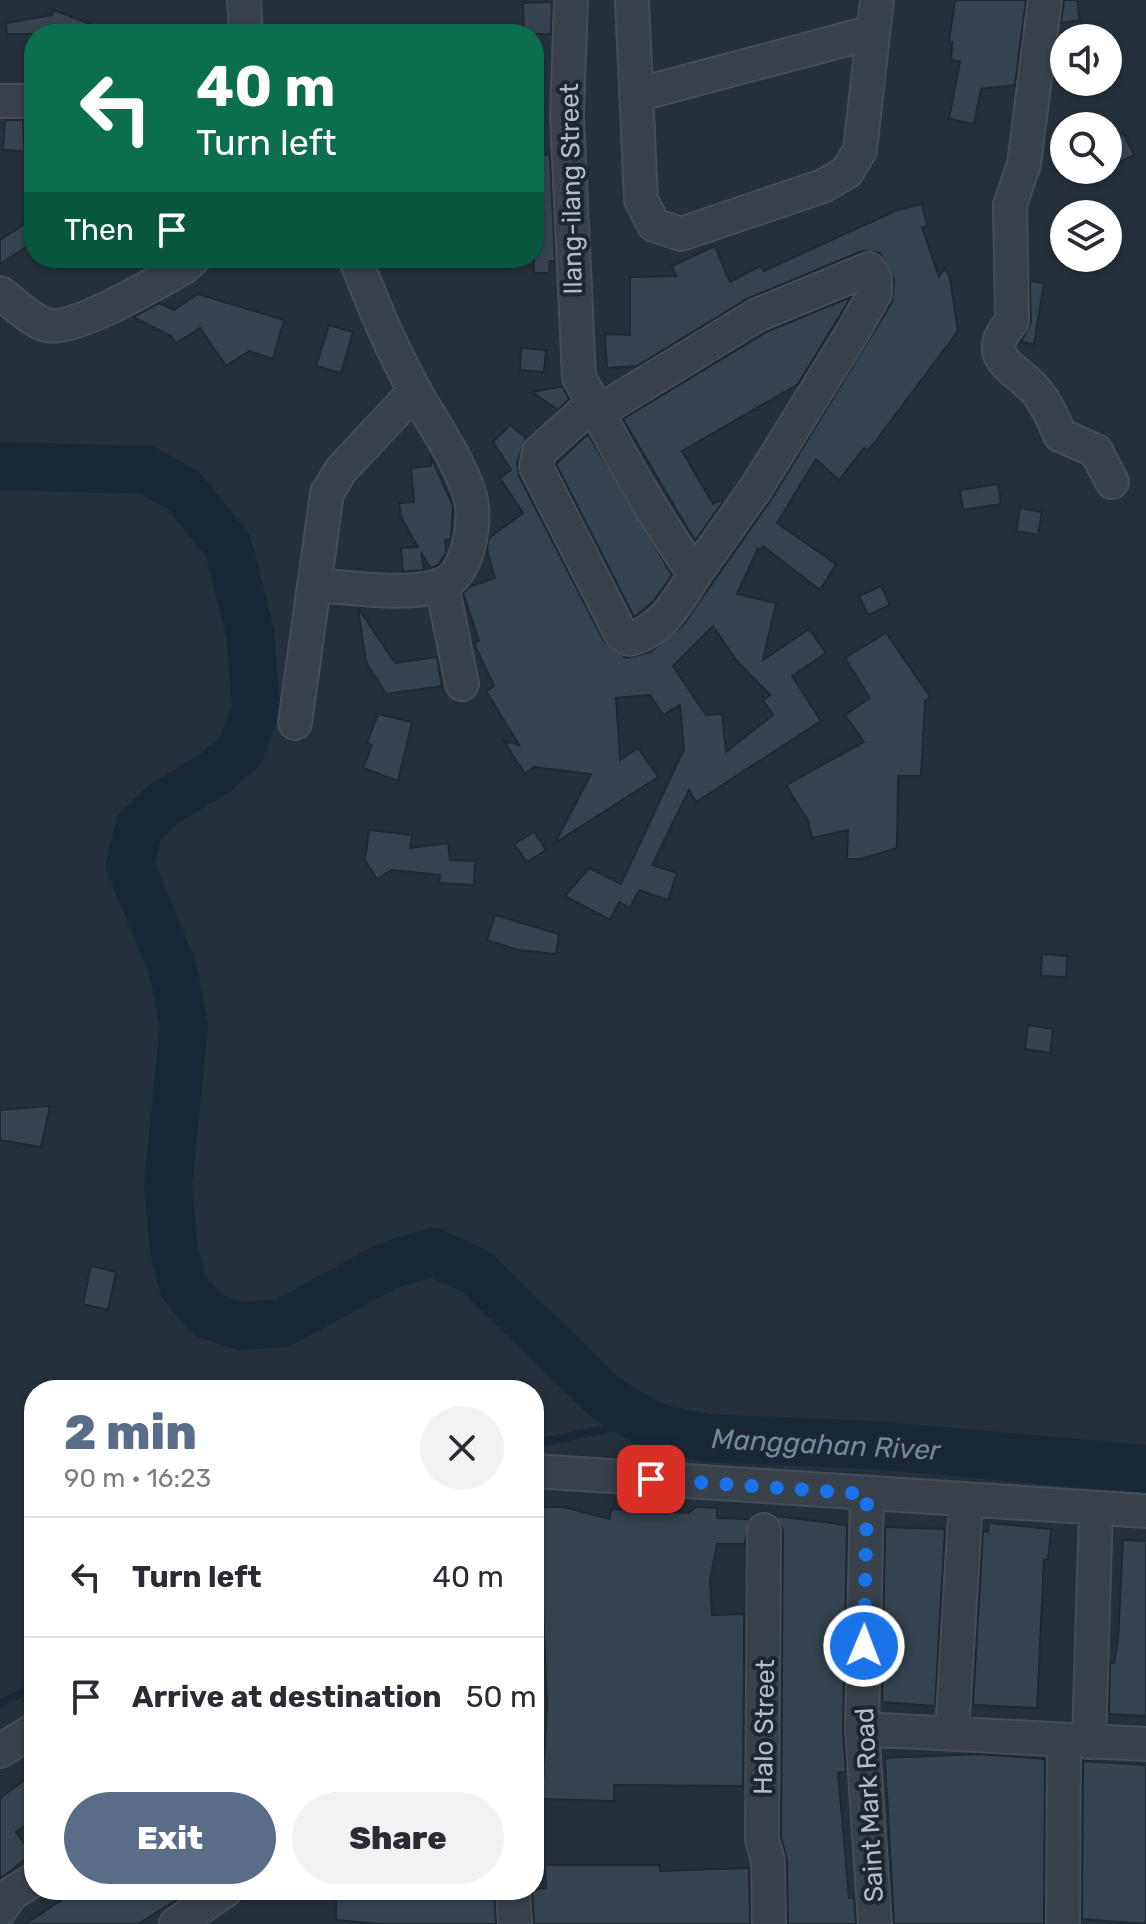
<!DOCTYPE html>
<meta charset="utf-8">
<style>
:root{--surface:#fff;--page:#f2f2f3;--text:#2b2b33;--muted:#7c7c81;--line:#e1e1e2;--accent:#596c88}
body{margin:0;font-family:Rubik,sans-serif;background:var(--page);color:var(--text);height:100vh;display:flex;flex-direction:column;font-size:30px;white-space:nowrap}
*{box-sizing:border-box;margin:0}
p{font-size:26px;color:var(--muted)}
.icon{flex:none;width:44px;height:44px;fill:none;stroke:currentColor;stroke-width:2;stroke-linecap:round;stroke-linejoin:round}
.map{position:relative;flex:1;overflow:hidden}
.details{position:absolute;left:24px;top:1380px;width:520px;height:520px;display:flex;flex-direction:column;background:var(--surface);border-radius:32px;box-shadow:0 2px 6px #0004}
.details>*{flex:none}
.top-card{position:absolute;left:24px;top:24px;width:520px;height:244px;border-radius:32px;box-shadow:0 2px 6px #0004;background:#0b6e4f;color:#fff;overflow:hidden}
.controls{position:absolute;left:1050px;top:24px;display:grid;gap:16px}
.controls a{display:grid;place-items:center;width:72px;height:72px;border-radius:50%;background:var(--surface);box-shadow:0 2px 6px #0004;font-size:40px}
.pin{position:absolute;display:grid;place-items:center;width:68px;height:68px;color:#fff;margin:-34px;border-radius:16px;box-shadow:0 4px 12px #0006}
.me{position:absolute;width:88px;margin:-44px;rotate:1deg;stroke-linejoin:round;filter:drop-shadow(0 0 6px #0008)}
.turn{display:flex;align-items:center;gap:28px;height:168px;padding:0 40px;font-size:36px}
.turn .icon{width:104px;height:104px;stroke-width:2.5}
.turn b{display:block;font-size:56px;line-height:68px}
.then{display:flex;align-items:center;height:76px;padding:0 40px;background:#0003;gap:16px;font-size:30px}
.round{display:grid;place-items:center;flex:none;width:84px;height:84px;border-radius:42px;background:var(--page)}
.overview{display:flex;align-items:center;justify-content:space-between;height:136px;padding:0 40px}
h1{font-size:48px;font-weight:800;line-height:60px;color:var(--accent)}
.action{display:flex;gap:16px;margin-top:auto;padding:16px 40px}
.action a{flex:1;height:92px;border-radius:48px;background:var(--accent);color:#fff;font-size:32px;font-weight:800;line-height:92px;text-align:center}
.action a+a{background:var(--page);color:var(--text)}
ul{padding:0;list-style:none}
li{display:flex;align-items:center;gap:24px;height:120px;padding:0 40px;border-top:2px solid var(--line)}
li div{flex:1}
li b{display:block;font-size:30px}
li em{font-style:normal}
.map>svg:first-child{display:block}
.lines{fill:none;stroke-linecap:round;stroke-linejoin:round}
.stream{stroke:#192837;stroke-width:8}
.river{stroke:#192837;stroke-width:48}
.building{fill:#374450;stroke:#202831;stroke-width:2;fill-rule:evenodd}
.street-casing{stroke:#454d56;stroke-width:36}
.street{stroke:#39414b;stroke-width:32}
.route{stroke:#1a73e8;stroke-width:14;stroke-dasharray:0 25.2}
.labels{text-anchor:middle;stroke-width:8;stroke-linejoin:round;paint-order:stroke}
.street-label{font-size:26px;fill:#b4bcc6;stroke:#1e262f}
.water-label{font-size:28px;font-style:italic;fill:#7089a2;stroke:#1e262f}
</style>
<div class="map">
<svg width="1146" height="1924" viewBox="0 0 1146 1924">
<rect width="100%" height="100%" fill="#25303a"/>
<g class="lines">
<path class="stream" d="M534 1444 643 1421
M0 1703 34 1687"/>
<path class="river" d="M0 466 147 470 184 491 228 546 250 632 256 710 241 750 215 773 165 803 139 828 130 865 173 969 184 1026 168 1185 174 1250 183 1286 208 1315 241 1326 283 1323 387 1266 433 1252 476 1272 606 1398 643 1421 666 1430 707 1438 873 1445 1146 1469"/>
</g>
<path class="building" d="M955 0H1026L1015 85 981 89 974 124 949 119 960 61 951 60 952 42H949Z
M1064 0H1077L1080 20 1061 23Z
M552 2 551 34H524L523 3Z
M54 10 111 32V34H7L6 23 52 15Z
M5 120H23L24 151 3 150Z
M1123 133 1134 155 1108 168V141Z
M534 153 550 155 555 261H550L549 273H534Z
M922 204 927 226 922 227 939 277 945 268 950 278 958 331 868 451 864 448 839 480 816 459 777 523 836 564 820 590 763 546 761 550 758 548 737 594 776 603 763 660 809 629 826 653 792 676 821 721 696 802 689 790 652 865 677 873 668 900 639 890 630 908 619 902 610 920 565 896 589 868 621 884 684 749 680 705 663 715 650 695 616 698 620 760 638 748 658 777 555 843 591 774 534 767 525 774 504 741 519 745 486 691 494 686 474 643 479 641 463 593 469 587 495 578 487 549 489 538 523 513 500 478 511 470 493 442 510 425 526 438 517 463 519 476 605 643 626 658 650 652 683 625 772 498 892 302 894 279 880 253 862 251 747 299 637 366 607 368 605 334 630 335V277L676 276 672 266 715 246 730 282 760 266 764 271 897 210ZM713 626 736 660 770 695 763 700 773 715 726 752 722 714 706 715 673 666Z
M34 218V242L0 264V240Z
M1030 281 1044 283 1034 344 1021 342 1031 322Z
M198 294 284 320 273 359 249 351 226 366 200 328 176 343 171 336 133 317 159 303 174 310Z
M851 297 798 384 682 451 713 504 721 500 723 502 695 541 623 419 766 332Z
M329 325 353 332 341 373 316 366Z
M521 348 546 350 544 372 520 370Z
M559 387H563L569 399 558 410 532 392Z
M588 434 672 575 654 601 634 617 556 464Z
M431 457 453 506 451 539 445 540 446 553 438 565 430 568 421 552 424 570 403 572 401 548 418 547 401 517 399 503 414 502 411 468 431 466Z
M998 484 1001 504 963 510 960 490Z
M1020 508 1042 512 1038 535 1016 531Z
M881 586 890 605 868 615 859 596Z
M358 608 395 663 437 657 442 686 386 694 366 662Z
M886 633 930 697 925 701 921 776H898L897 848 861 859H847L848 830 812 838 808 821 786 785 864 742 845 715 870 698 845 658Z
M378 714 412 722 398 781 363 768 372 745 367 743Z
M369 830 412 835 410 848 448 843 450 860 475 861 474 885 439 883 440 875 392 870 377 879 365 860Z
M534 832 546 850 527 862 514 844Z
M495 915 559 934 556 954 518 950 487 940Z
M1042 954 1067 956 1066 977 1041 976Z
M1028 1025 1053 1029 1050 1053 1025 1049Z
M50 1106 41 1147 0 1140V1110Z
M91 1266 116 1272 108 1310 83 1304Z
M539 1507H563L610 1519 611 1509 688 1513 696 1507 717 1508V1518L749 1519 745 1544H717L710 1580 712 1615 744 1614 743 1786 614 1785V1801L542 1799 547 1705Z
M776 1516 847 1525 843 1729 846 1772H838L849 1898H854L856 1924H788L787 1861 781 1837 783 1530Z
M989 1523 1051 1529 1048 1560H1044L1037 1708 973 1705 983 1531 988 1532Z
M885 1527 945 1529 935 1706 882 1702Z
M1123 1540 1146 1541V1716L1109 1714 1110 1663H1114L1118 1640Z
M979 1754 1045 1759 1044 1924H894L885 1758Z
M1083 1761 1146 1765V1924L1082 1919Z
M34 1773V1819L16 1832 32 1854 0 1879V1798Z
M545 1865H660V1871L749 1868 750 1924H534L532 1890 546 1888Z
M77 1890H192L138 1924H25Z
M336 1890H494L496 1924H379L336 1920Z"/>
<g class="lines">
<defs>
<path id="street" d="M244 0 246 34
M571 0 567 116 579 377C615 445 650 512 695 574L756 488 854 330 875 293V279L869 269 757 315 598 412 586 410 539 452 536 467 621 634 629 639C661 632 679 600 695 574
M632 0 641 200 654 225 681 234 823 186 847 172 860 150 877 0
M1045 0 1024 164 1010 205 1012 321C979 359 1015 366 1036 391 1047 404 1053 419 1060 435L1096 451 1112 482
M636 95 873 32
M0 101H34
M0 293C14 303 30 320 46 325 73 333 157 282 183 268L194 258
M314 585C350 587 407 597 441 585 469 576 478 517 469 493 457 456 433 424 415 391 391 348 373 304 355 258
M442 585 462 684
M295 723 327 493 341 470 415 391
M534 1471 1146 1511
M867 1494 862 1729 875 1924
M764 1530 762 1839 768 1861 769 1924
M862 1729 1146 1744
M952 1733 966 1499
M1089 1742 1096 1508
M0 1751 34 1730
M513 1890 515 1924
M0 1910 12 1893 34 1880
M176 1924 226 1890
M1063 1924 1064 1740"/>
</defs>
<use href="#street" class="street-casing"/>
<use href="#street" class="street"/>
</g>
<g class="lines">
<path class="route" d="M651 1479 867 1494 864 1646"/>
</g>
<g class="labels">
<g class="street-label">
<text transform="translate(571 189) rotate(-91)" y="9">Ilang-ilang Street</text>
<text transform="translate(764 1727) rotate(-89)" y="9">Halo Street</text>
<text transform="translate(869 1805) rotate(-93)" y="9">Saint Mark Road</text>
</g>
<g class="water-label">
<text transform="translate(826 1444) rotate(3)" y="10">Manggahan River</text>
</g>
</g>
</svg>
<div class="controls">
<a><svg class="icon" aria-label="sound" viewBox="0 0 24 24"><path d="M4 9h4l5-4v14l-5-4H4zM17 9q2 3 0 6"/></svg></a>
<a><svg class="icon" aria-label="search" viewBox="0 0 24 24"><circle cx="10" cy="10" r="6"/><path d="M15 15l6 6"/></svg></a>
<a><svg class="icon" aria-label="layers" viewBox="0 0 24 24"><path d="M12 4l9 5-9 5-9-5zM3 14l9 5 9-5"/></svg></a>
</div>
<div class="pin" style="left:651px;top:1479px;background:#d93025"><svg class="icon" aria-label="arrive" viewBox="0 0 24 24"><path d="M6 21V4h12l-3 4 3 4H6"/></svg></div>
<svg class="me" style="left:864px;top:1646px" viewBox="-20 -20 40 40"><circle r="17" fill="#1a73e8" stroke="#fff" stroke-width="3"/><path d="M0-11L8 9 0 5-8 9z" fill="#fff"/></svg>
<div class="top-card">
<div class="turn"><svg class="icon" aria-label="left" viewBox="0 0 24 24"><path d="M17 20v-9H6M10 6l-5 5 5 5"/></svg><div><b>40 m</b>Turn left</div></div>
<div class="then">Then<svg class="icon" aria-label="arrive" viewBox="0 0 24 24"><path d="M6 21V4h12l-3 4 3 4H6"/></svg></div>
</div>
<section class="details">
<div class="overview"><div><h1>2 min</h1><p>90 m · 16:23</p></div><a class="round"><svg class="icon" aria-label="close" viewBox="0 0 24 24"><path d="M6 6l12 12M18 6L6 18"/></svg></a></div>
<ul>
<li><svg class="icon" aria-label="left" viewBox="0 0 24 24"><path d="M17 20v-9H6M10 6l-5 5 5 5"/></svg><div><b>Turn left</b></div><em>40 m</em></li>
<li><svg class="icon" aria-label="arrive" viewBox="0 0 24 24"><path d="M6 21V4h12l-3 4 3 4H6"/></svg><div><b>Arrive at destination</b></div><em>50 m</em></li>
</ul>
<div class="action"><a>Exit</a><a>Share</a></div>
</section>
</div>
